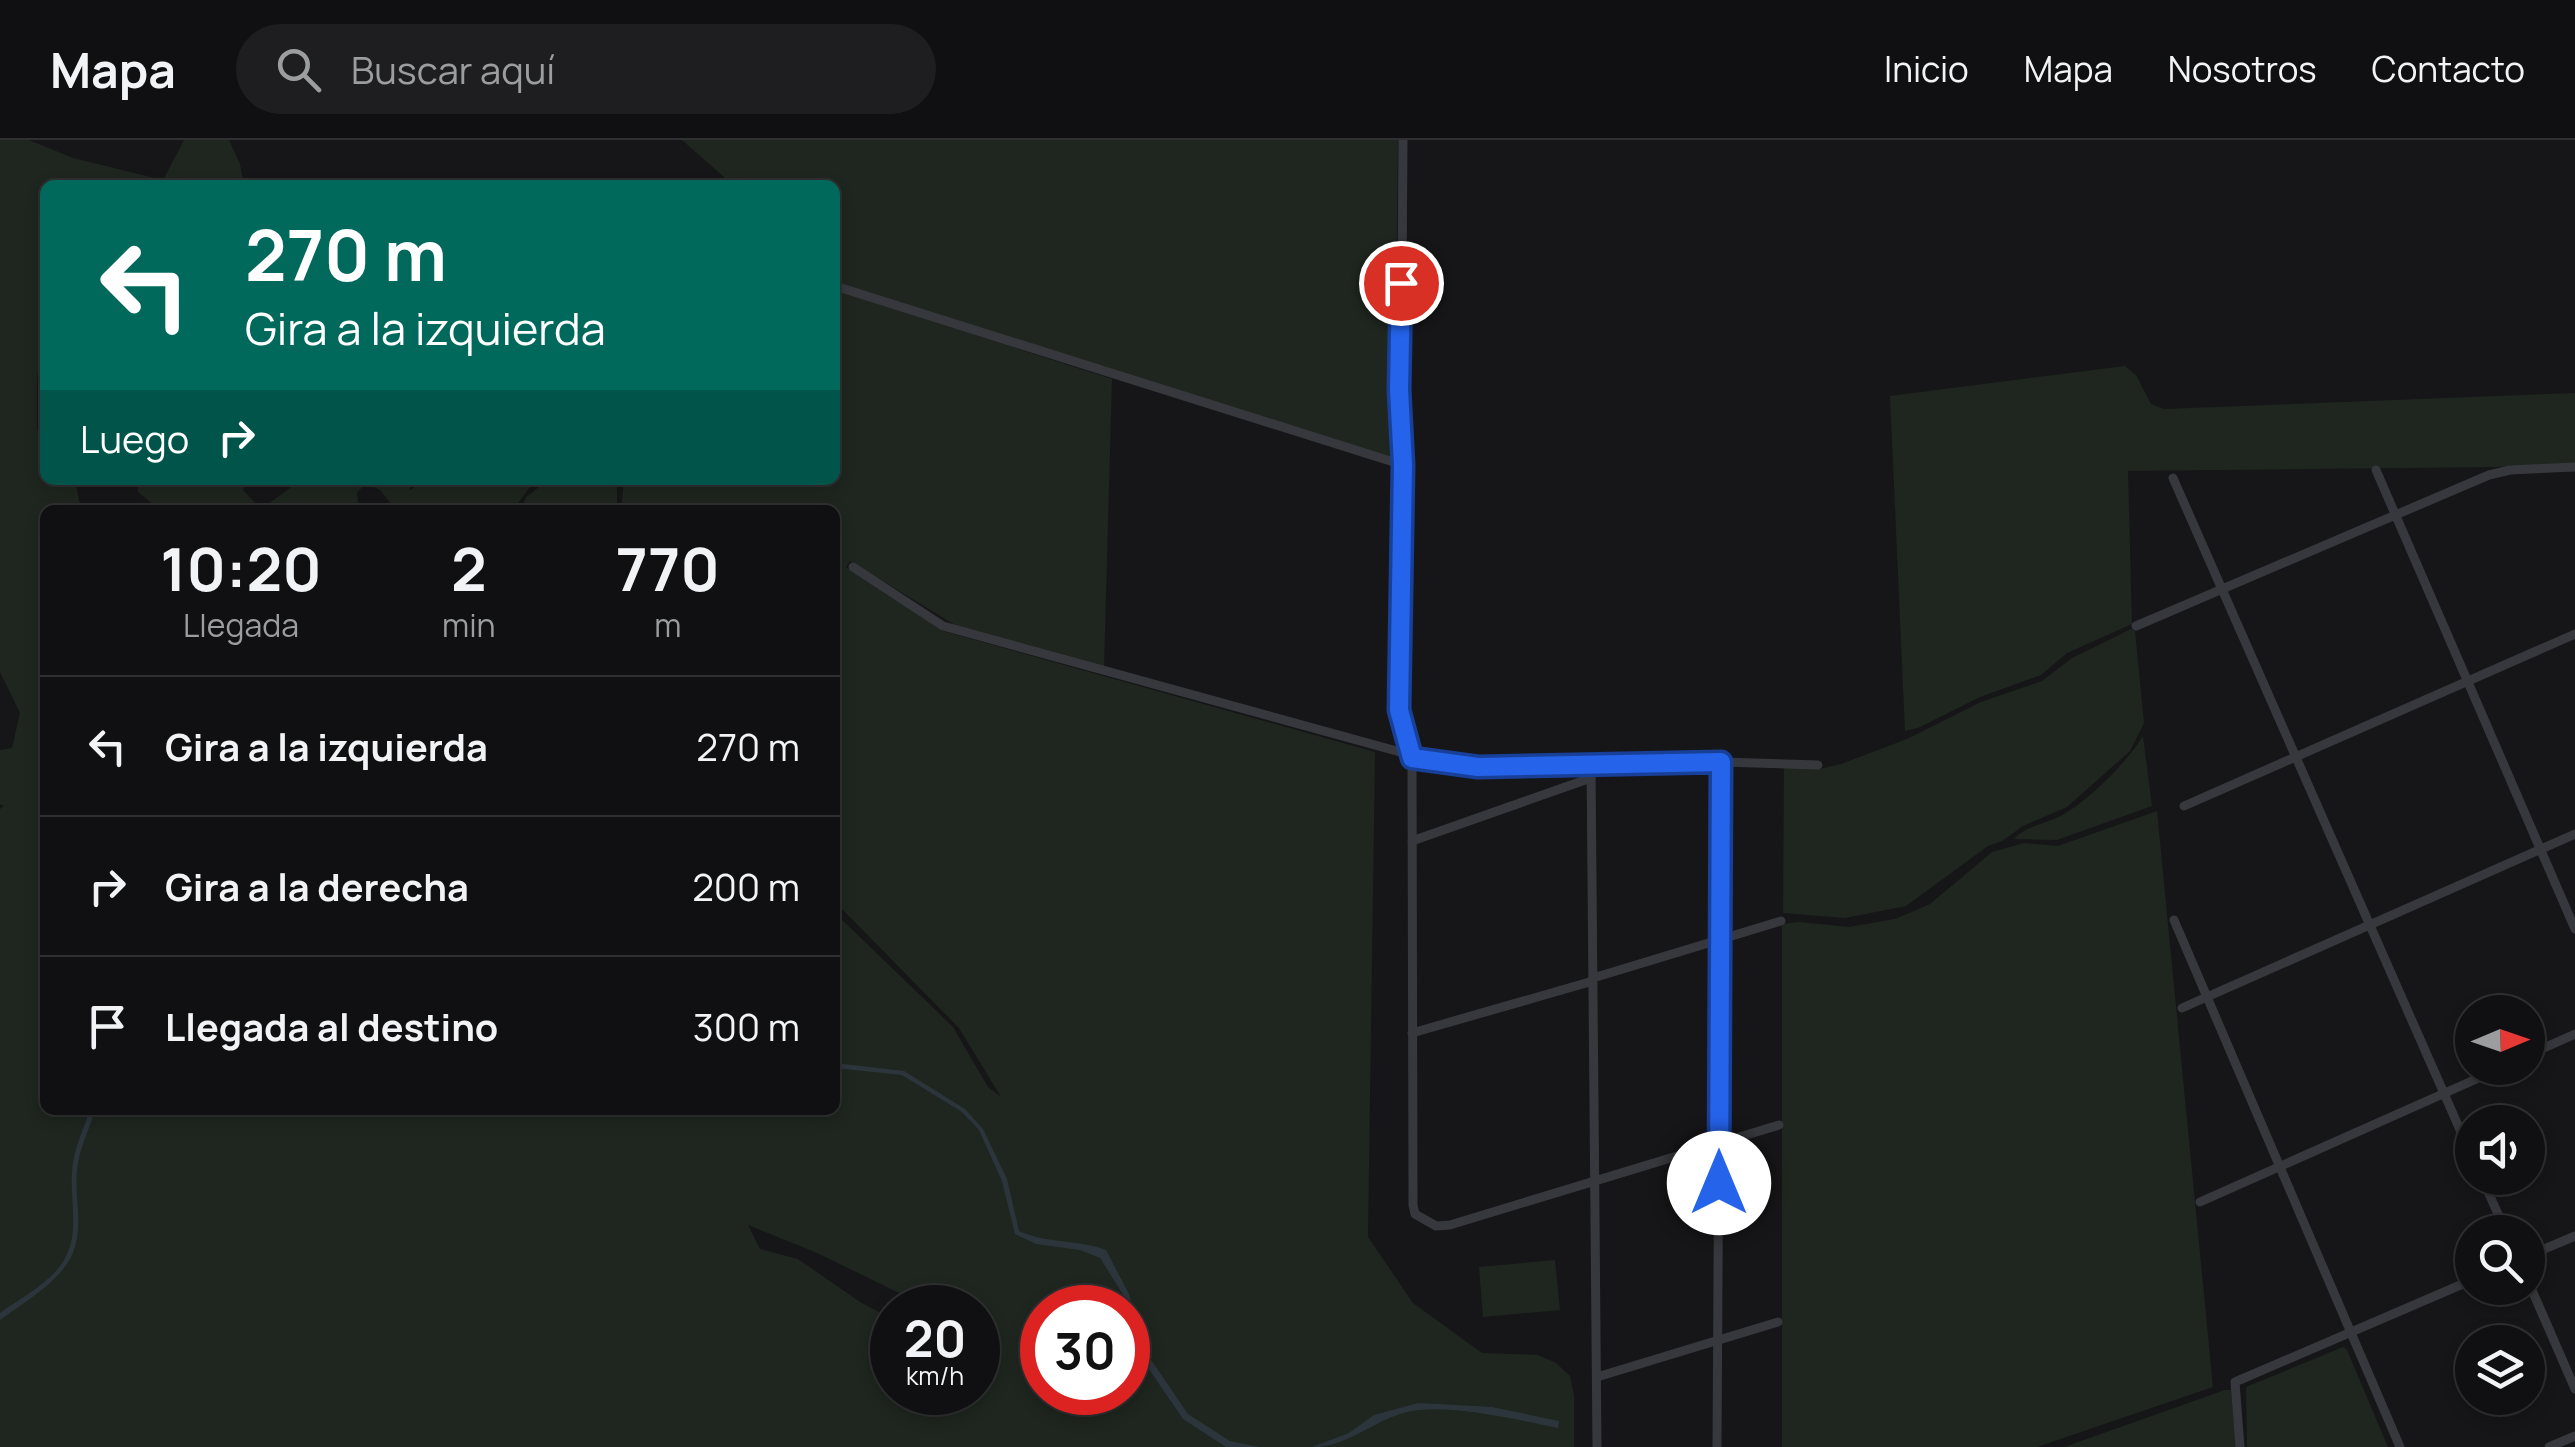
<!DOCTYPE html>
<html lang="es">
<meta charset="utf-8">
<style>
:root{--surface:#101012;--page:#1e1e20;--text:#f1f3f6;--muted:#9c9d9f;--line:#303032}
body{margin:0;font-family:Manrope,sans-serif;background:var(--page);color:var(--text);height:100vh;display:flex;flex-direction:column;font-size:38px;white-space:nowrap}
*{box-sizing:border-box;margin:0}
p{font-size:32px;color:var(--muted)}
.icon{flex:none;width:55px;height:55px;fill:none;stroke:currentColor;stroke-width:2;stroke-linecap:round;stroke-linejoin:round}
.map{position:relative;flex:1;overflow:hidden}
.panel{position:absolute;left:40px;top:365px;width:800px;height:610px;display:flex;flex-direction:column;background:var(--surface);border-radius:15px;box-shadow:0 5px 15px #0003,0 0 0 2px var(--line)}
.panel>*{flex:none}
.guide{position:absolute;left:40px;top:40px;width:800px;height:305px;border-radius:15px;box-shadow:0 5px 15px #0003,0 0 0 2px var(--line);background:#00695c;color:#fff;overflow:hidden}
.needle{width:65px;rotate:88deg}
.controls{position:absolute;left:2455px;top:855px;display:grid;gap:20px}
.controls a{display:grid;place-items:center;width:90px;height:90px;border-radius:50%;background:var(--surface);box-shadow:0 5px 15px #0003,0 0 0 2px var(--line);font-size:50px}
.speed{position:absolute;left:870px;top:1145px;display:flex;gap:20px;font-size:50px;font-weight:700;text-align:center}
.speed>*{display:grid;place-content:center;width:130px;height:130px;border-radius:50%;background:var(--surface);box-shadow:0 5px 15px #0003,0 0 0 2px var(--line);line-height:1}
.speed small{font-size:25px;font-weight:400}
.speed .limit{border:15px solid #d22;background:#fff;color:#111}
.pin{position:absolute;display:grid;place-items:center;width:85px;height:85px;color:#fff;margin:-42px;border:5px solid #fff;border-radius:50%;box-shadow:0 2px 10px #0007}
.me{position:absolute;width:110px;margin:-55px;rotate:0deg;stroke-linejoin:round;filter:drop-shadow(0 0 8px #0008)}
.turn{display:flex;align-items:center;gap:35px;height:210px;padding:0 40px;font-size:45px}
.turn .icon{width:130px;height:130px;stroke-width:2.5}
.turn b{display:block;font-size:70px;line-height:85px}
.then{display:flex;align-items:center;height:95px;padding:0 40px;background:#0003;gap:20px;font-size:38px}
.eta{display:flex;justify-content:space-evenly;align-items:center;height:170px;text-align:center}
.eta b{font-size:60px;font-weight:700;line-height:70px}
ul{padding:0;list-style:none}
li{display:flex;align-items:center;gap:30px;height:140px;padding:0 40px;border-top:2px solid var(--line)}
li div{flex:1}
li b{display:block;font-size:38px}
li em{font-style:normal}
header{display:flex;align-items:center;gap:60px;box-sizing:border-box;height:140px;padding:0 50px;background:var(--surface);border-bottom:2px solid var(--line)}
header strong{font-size:48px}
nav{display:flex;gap:55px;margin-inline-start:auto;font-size:35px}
.search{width:700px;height:90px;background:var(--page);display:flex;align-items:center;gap:25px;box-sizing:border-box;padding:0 35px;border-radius:55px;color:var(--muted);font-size:38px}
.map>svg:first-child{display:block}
.green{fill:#1e261f;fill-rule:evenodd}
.water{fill:#2c353c}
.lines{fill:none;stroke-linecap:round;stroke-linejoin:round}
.street{stroke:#37383d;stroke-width:9}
.route-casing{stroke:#184099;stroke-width:25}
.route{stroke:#2563eb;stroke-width:18}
</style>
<header>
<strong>Mapa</strong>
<div class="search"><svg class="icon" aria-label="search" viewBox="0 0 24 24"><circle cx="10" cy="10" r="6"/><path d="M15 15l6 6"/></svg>Buscar aquí</div>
<nav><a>Inicio</a><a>Mapa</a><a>Nosotros</a><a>Contacto</a></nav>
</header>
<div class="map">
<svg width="2575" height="1307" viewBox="0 0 2575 1307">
<rect width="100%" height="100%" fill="#161618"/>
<path class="green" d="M0 0H29L73 18 163 40 184 0H229L240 24 244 45H45V189L37 239V290L45 299V340H75L81 370H45V970H835V773L953 887 988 947 1001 957 959 888 835 762V370H621L624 340H835V150L1112 239 1104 527 960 488 850 421 846 427 943 491 1375 612 1368 1097 1413 1163 1482 1213 1538 1215 1556 1223 1570 1236 1574 1256V1307H0V669L4 666 0 664V610L12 608 20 573 0 532ZM748 1085 815 1112 928 1167 978 1168V1205L984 1212 978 1224V1252H892V1179L860 1162 798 1119 760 1109ZM1042 1168H1128V1252H1042Z
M682 0H1398L1395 243 1399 317 1394 319 835 144V45H733Z
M2125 226 2136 235 2151 264 2164 269 2575 253V323L2495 327 2128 331 2132 484 2067 513 2041 535 1980 557 1918 588 1905 591 1890 256Z
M138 340H247L243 350 261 369 301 340H410V350L425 340H535L513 370H387L392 365 380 350 366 343 357 353 359 370H160L138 352Z
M548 340H617V370H520L526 357Z
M2131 489 2135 491 2144 583 2130 611 2067 667 2023 686 2002 701 1988 706 1906 766 1845 778 1783 773 1784 626 1819 629 1841 624 1907 599 1981 562 2042 541 2072 518Z
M2143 596 2152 666 2057 700 2014 699C2027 685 2047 684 2064 674 2089 660 2129 620 2143 596Z
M2157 671 2213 1247 2037 1307H1782V784L1799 782 1849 787 1895 779 1930 764 1992 712 2024 703 2058 706Z
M1555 1120 1560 1170 1483 1177 1479 1127Z
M2343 1207 2347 1210 2388 1307H2247L2246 1247Z
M2225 1250H2231L2236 1307H2064Z"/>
<path class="water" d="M835 923 904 931 965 969 983 989 1007 1039 1019 1091C1047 1104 1077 1099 1106 1110L1129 1154 1145 1211 1188 1274 1230 1301 1259 1307H1226L1183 1279 1138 1213 1124 1156 1100 1118 1080 1110 1036 1104 1015 1094 1002 1041 979 990 962 972 902 935 835 928Z
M90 970H95C90 987 81 1005 78 1023 72 1054 86 1087 71 1117 57 1144 24 1162 0 1180V1173C18 1160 42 1147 57 1130 85 1098 67 1059 73 1023 76 1005 84 987 90 970Z
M1418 1263 1492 1267 1559 1281 1558 1288C1518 1280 1460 1266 1419 1270 1378 1274 1353 1307 1312 1307L1349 1293 1374 1275Z"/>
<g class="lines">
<path class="street" d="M1403 0 1399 570 1412 617 1413 1065 1415 1074 1436 1086 1450 1085 1779 985
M835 146 1403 325
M2376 330 2575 789
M2173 338 2472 1017
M853 427 943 486 1444 624 1477 627 1721 622 1818 625
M2136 486 2489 335 2510 330 2575 327
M1591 625 1597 1307
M2184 666 2575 494
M1412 701 1591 638
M2174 780 2400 1307
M1593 838 1781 781
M2182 868 2575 694
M1412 893 1593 841
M2528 915 2575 894
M2482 1038 2506 1092
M2200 1062 2501 928
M2528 1116 2575 1096
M2528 1141 2575 1249
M1597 1237 1778 1182
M1717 1307 1721 622
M2240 1307 2235 1242 2472 1140
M2549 1307 2575 1296"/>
</g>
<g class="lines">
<defs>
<path id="route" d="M1401 143 1399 250 1403 325 1399 570 1412 618 1478 627 1721 622 1719 1043"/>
</defs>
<use href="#route" class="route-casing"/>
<use href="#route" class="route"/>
</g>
</svg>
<div class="controls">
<a><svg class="needle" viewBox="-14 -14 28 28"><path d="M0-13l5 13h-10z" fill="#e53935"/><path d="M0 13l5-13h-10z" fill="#9c9d9f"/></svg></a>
<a><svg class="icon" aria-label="sound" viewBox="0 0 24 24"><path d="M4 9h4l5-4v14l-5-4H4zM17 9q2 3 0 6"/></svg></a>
<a><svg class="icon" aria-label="search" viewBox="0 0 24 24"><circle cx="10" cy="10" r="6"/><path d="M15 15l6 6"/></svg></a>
<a><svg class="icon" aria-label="layers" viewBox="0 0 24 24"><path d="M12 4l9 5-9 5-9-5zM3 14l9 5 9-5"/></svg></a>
</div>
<div class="speed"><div>20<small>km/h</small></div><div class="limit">30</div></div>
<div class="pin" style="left:1401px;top:143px;background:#d93025"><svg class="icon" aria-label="arrive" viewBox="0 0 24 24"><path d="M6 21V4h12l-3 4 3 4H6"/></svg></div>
<svg class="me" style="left:1719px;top:1043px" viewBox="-20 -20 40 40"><circle r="19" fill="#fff"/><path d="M0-13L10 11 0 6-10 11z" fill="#2563eb"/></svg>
<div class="guide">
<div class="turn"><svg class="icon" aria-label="left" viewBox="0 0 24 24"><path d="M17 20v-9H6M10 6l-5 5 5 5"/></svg><div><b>270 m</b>Gira a la izquierda</div></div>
<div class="then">Luego<svg class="icon" aria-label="right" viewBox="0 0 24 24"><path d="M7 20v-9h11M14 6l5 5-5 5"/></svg></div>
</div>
<section class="panel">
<div class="eta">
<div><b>10:20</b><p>Llegada</p></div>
<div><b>2</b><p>min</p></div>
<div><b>770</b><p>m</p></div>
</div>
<ul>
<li><svg class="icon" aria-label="left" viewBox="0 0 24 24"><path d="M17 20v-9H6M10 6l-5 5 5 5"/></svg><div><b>Gira a la izquierda</b></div><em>270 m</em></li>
<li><svg class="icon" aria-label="right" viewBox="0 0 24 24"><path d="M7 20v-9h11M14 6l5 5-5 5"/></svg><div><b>Gira a la derecha</b></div><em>200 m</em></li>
<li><svg class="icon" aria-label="arrive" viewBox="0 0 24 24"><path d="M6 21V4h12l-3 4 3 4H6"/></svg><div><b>Llegada al destino</b></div><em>300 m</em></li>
</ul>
</section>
</div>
